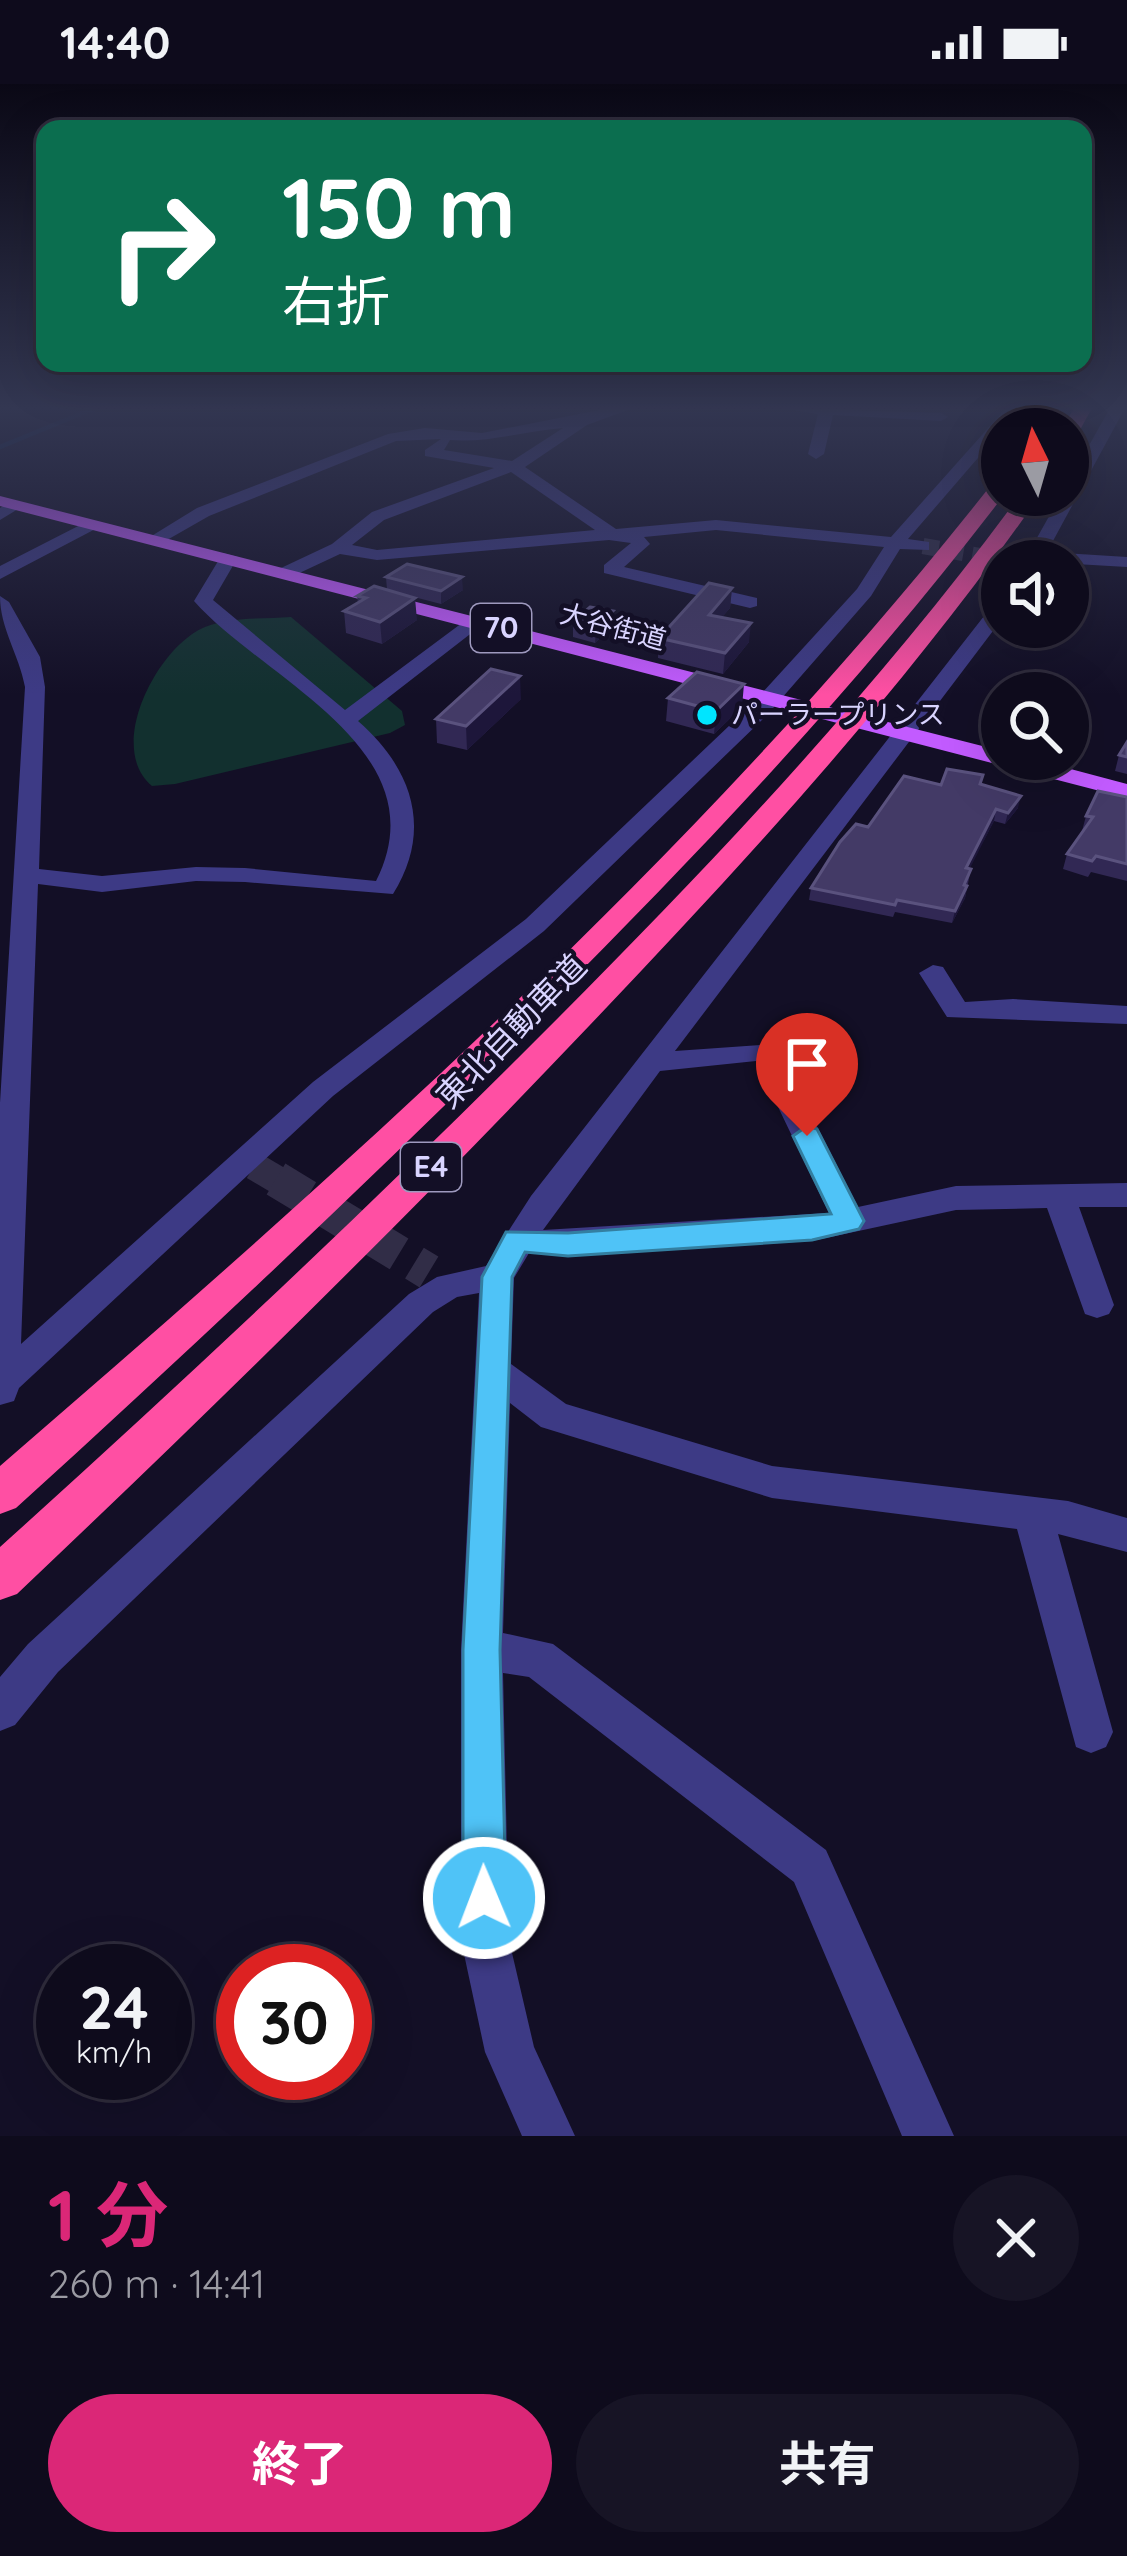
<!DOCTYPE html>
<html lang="ja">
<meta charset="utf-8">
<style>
:root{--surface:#0e0b1c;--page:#171425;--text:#f1f3f6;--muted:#9b9ba3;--line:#2e2b3b;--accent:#db2777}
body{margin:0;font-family:Quicksand,"Noto Sans JP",sans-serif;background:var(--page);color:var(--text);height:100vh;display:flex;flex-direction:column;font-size:45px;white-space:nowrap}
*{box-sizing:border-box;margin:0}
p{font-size:39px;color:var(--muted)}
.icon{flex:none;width:66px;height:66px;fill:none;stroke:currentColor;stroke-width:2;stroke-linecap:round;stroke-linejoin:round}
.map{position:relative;height:2052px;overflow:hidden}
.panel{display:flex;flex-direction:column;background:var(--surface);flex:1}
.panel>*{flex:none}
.banner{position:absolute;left:36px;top:36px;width:1056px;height:252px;border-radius:24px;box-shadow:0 12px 48px #0002,0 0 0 3px var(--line);background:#0b6e4f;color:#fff;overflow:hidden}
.needle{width:78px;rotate:355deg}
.fabs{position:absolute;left:981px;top:324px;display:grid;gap:24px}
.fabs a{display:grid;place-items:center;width:108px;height:108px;border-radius:50%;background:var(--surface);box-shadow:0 12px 48px #0002,0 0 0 3px var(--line);font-size:60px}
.speed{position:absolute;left:36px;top:1860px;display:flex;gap:24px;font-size:60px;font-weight:700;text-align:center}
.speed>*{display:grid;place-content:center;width:156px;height:156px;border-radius:50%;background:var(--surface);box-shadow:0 12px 48px #0002,0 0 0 3px var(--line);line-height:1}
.speed small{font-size:30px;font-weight:400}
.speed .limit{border:18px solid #d22;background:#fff;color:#111}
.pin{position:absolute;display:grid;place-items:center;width:102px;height:102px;color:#fff;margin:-123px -51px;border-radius:50% 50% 50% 0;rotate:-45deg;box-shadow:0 0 12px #0007}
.pin .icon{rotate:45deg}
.me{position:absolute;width:132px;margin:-66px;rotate:359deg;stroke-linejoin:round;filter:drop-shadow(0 0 9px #0008)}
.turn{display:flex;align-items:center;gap:42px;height:252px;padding:0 48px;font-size:54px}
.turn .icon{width:156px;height:156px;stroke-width:2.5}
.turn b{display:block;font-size:84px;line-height:102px}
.round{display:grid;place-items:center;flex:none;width:126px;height:126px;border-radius:63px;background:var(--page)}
.head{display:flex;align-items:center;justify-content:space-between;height:204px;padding:0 48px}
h1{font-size:72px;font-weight:700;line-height:90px;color:var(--accent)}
.button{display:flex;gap:24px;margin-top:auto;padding:24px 48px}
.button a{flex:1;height:138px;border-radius:72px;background:var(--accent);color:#fff;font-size:48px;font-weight:700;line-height:138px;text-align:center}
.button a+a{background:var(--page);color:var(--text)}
.status{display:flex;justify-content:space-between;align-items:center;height:84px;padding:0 60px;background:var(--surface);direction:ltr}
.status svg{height:33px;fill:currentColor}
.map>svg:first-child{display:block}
.green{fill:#12302f}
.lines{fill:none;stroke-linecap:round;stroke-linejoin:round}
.stream{stroke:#0c2248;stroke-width:4.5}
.minor-tunnel-far2{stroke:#312d47;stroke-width:16;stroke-dasharray:16 9;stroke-linecap:butt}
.minor-tunnel-far1{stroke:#312d47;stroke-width:28;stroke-dasharray:28 14;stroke-linecap:butt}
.minor-tunnel{stroke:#312d47;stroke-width:36;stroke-dasharray:36 18;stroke-linecap:butt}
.minor{fill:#3d3a85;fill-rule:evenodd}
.major{fill:#c25bff;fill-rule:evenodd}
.highway{fill:#ff4fa3;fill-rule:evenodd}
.wall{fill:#312854}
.shaded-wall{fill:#1d163a}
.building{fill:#433a66;stroke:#5a527e;stroke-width:3}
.route{fill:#4fc3f7;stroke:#337fa1;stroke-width:3}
.poi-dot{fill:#00e5ff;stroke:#130f26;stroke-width:4.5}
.labels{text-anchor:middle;stroke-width:9;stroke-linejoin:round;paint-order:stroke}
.far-street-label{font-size:27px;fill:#d9d4ff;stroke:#130f26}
.far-poi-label{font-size:27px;fill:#d9d4ff;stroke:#130f26;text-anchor:start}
.shield{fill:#130f26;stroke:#9e99be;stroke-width:3}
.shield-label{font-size:30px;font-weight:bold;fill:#d9d4ff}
.street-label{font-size:33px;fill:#d9d4ff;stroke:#130f26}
</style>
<div class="status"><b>14:40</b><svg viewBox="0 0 49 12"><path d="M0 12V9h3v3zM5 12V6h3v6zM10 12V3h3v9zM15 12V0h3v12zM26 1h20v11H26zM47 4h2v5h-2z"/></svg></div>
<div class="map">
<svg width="1127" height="2052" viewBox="0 0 1127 2052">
<rect width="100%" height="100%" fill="#130f26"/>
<path class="green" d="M291 533 402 627 405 641 390 649 175 700 152 702C105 663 158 562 205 543 230 533 264 535 291 533Z"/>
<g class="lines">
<path class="stream" d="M0 363 95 324"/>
<path class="minor-tunnel-far2" d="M923 462 1009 477"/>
<path class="minor-tunnel-far1" d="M254 1082 281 1098"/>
<path class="minor-tunnel" d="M276 1095 429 1188"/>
<path class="minor" d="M610 324H633L587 341 525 383 616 445 716 436 891 453 1006 324H1021L908 455 929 458V466L900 465 871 512 767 631 544 847 333 1012 19 1304 14 1317 0 1321V1019L25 603C19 570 0 545 0 512L9 518 40 573 45 603 39 785 102 792 196 783 245 784 376 797C442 666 265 597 194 517L223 469 238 473 213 516 345 626 470 533 487 537 358 637C413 685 433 746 393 810L245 798 196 797 102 808 38 800 21 1260 313 998 526 835 751 621 857 505 884 463 716 446 644 453 650 460 624 483 757 514V522L750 524 604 489V481L631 459 609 456 377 476 340 470 293 492H281V484L332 460 372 428 494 384 425 372V366L441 355 396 357 209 432 160 460 145 456 197 424 388 350 425 344 482 349ZM563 344 512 377 444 366 450 356C489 359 524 347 563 344ZM511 388 595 446 377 466 352 461 384 436Z
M780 324 941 329 948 333 941 337 833 331 824 370 816 375 808 370 818 330Z
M1110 324H1125L1047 468 1127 473V483L1024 477 1061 411H1068V399Z
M9 418 23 422 0 436V424Z
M88 437 103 441 0 495V482Z
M1002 516V535L675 967 775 960 858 1123 956 1102 1127 1099V1123H1079L1114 1221 1109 1230 1097 1234 1085 1230 1047 1124 956 1126 812 1157 568 1172 529 1169 514 1194 511 1280 566 1320 772 1382 1068 1417 1127 1434V1468L1058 1450 1113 1648 1106 1663 1091 1669 1076 1663 1017 1445 772 1414 541 1343 510 1319 503 1549 553 1560 826 1766 954 2052H902L794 1798 529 1593 503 1589 509 1856 534 1963 575 2052H522L485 1968 461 1856V1566L479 1209 457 1213 433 1228 58 1588 15 1641 0 1647V1593L28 1560 409 1210 437 1193 486 1182 531 1112 995 518ZM756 977 829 1129 543 1146 660 987Z
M933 881 943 883 965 918 1013 915 1127 922V940L947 933 919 889Z"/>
<path class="major" d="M0 412 1002 667V675H1033L1127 700V714L0 422Z"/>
<path class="highway" d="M1043 324H1061L1048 345H1030Z
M1074 324H1092L1075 355 1068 357V345H1062Z
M1002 394 1004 411C866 592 711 757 550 918 376 1091 198 1259 16 1424L0 1430V1382C352 1078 707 763 995 396Z
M1020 411H1040C907 602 750 773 589 942 404 1137 212 1325 17 1510L0 1516V1463C191 1291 378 1115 559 933 723 768 882 599 1020 411Z"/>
</g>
<path class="wall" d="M386 493 463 506 441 520 387 506Z
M732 504 730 524 722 533 749 558 723 590 658 574 659 554Z
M357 512 417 536 382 560 346 549 344 527 358 519Z
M613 527 612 542 595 559 573 553V538Z
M668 614 742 623 714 650 666 637Z
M521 615 467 666 437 659 436 635Z
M1127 658V690L1115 687 1119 671Z
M981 700 1018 724 1005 740 994 737 969 784 971 785 965 814 952 839 895 828 893 833 809 816 811 804 868 743 941 701Z
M1127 713V797L1091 788 1088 793 1063 785 1067 770 1082 747 1086 732Z"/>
<path class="shaded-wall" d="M462 493 463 506 441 520V507Z
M732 504 730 524 708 550 709 531Z
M415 514 417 536 382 560 380 538Z
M613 527 612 542 595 559 596 544Z
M751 539 749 558 723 590 725 569Z
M520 592 521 615 467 666 466 642Z
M744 600 742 623 714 650 716 627Z
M1021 712 1018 724 1005 740 1008 729Z
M996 725 994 737 964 796 966 784Z
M967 802 965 814 952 839 955 827Z"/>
<path class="building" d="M407 480 462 493 441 507 386 493Z
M709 499 732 504 709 531 751 539 725 569 659 554Z
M374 502 415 514 380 538 344 527 366 514 357 512Z
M590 523 613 527 596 544 573 538Z
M491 585 520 592 466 642 436 635Z
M697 588 744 600 716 627 668 614Z
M1127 658V673L1119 671Z
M947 685 983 691 980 700 1021 712 1008 729 996 725 966 784 971 785 964 801 967 802 955 827 897 816 895 821 811 804 840 758 856 740 868 743 904 692 941 701Z
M1098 707 1127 713V780L1096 772 1092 777 1067 770 1093 733 1086 732Z"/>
<linearGradient id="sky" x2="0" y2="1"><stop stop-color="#0a0815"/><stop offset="0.53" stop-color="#333752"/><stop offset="1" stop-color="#333752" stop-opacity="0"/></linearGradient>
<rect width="1127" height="611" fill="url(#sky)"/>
<path class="route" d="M807 1042 817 1045 864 1137 859 1145 812 1156 568 1172 525 1168 512 1193 500 1566 506 1814 500 1830 484 1836 469 1830 463 1814V1566L482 1193 506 1148 568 1149 831 1130 793 1052Z"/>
<circle class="poi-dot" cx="707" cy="631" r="12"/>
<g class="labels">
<g class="far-street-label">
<text transform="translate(613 543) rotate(15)" y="9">大谷街道</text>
</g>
<g class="far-poi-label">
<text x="731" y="640">パーラープリンス</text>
</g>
<g class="shield">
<rect x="471" y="520" width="60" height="48" rx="9"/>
<rect x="401" y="1059" width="60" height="48" rx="9"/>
</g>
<g class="shield-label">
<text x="501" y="554">70</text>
<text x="431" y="1093">E4</text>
</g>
<g class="street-label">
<text transform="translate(511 947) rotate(-46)" y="12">東北自動車道</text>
</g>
</g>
</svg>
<div class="fabs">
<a><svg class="needle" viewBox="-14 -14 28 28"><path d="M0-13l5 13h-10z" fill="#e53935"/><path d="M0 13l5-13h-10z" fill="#9b9ba3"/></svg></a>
<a><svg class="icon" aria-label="sound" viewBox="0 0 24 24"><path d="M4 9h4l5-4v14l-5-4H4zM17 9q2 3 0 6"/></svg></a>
<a><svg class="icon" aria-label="search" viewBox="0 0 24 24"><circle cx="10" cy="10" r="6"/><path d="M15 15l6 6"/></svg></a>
</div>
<div class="speed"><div>24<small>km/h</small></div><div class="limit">30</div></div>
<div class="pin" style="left:807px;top:1052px;background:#d93025"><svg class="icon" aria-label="arrive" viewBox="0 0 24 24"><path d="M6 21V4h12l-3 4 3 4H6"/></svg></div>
<svg class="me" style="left:484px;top:1814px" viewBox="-20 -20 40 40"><circle r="17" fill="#4fc3f7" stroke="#fff" stroke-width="3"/><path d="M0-11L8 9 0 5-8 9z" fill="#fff"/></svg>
<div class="banner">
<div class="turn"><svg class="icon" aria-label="right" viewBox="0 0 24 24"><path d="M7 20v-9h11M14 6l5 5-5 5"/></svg><div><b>150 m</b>右折</div></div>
</div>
</div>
<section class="panel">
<div class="head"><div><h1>1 分</h1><p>260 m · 14:41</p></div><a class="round"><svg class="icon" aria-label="close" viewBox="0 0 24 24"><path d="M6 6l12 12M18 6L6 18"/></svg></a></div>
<div class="button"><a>終了</a><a>共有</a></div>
</section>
